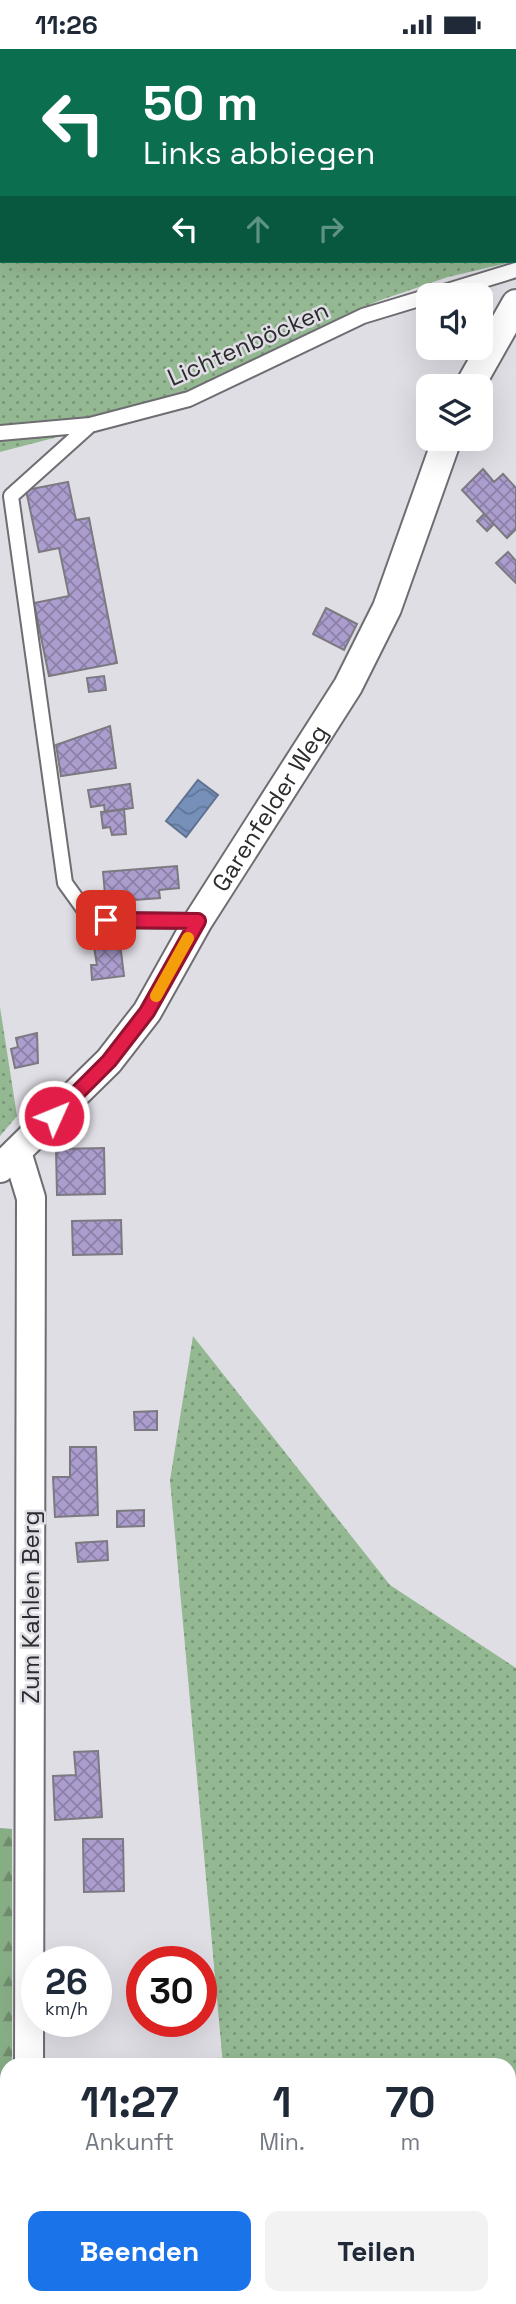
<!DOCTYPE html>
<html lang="de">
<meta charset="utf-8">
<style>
:root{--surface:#fff;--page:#f2f2f3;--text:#1f2937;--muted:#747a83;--accent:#1a73e8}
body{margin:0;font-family:"Space Grotesk",sans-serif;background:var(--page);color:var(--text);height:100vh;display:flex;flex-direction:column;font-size:26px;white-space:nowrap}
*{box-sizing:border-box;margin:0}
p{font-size:23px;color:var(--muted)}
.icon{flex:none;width:38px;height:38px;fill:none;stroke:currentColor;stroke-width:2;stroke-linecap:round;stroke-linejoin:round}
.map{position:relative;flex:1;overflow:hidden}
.drawer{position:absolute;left:0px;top:2009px;width:516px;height:247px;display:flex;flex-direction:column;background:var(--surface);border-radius:21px 21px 0 0;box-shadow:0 7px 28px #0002}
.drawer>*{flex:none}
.guide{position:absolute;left:0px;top:0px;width:516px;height:214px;box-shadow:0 7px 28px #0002;background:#0b6e4f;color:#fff;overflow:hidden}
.tools{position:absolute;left:416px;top:234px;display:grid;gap:14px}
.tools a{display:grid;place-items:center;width:77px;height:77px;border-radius:14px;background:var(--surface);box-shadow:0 7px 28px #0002;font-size:35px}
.speed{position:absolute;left:21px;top:1897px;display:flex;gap:14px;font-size:35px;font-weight:700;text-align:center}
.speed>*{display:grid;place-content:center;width:91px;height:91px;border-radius:50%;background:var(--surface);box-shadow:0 7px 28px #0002;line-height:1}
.speed small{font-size:18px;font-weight:400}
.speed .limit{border:10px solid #d22;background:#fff;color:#111}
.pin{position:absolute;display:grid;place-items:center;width:60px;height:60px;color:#fff;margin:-30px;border-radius:14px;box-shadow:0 4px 10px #0006}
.me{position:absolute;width:77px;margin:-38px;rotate:46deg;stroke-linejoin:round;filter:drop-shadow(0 0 5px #0008)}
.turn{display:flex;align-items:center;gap:24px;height:147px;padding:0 28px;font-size:32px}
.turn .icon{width:91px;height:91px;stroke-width:2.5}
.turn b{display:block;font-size:49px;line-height:60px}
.lanes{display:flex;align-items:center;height:66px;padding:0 28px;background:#0003;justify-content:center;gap:35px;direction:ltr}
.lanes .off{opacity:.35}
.eta{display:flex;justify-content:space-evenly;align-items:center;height:119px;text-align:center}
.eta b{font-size:42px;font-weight:600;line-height:49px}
.action{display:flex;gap:14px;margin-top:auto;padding:14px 28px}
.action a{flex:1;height:80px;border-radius:14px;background:var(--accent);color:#fff;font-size:28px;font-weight:600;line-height:80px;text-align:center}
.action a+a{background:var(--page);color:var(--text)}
.status{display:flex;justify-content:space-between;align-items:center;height:49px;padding:0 35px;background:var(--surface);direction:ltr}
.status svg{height:19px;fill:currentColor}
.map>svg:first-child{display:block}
.grass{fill:url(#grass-dots);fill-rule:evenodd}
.forest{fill:url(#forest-firs)}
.water{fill:url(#water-waves);stroke:#607290;stroke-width:2}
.building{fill:url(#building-cross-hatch);stroke:#7c7a80;stroke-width:2}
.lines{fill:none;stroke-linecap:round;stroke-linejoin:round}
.lane-casing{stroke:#6e6d72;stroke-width:18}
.street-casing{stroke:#6e6d72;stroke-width:32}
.lane{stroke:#fff;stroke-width:14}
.street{stroke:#fff;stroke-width:28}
.route-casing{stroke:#92132f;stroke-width:18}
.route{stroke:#e11d48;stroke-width:12}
.slow{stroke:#f59e0b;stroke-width:12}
.labels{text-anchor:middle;stroke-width:5;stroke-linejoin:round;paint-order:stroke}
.street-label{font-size:24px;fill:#2c2c2e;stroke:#e0dee5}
</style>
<div class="status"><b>11:26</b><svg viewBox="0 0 49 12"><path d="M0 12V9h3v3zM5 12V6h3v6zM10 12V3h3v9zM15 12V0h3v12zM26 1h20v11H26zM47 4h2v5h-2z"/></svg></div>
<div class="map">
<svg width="516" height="2255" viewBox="0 0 516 2255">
<defs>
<pattern id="grass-dots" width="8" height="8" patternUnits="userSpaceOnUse" patternTransform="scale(1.75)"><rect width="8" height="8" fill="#94b992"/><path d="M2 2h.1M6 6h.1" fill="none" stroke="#799778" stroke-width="1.8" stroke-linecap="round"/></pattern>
<pattern id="forest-firs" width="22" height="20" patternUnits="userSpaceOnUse" patternTransform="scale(1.75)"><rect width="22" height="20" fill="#87ad85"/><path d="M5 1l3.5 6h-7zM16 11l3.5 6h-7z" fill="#6f8d6d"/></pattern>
<pattern id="water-waves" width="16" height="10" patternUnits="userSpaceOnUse" patternTransform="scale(1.75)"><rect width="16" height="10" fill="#7690ba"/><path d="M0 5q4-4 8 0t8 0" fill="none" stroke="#617698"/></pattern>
<pattern id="building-cross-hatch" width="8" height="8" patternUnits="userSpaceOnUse" patternTransform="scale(1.75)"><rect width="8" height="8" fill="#ab9dcd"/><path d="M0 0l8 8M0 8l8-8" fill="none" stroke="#8b80a7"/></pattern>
</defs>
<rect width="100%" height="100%" fill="#e0dee5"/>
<path class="grass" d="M0 0H516V212L448 228 378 252 186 343 188 354 0 403ZM2 2H514V212H2Z
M0 958 17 1067 0 1087Z
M193 1287 390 1536 516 1619V2255H245V2249H509V2016H223L170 1431Z"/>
<path class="forest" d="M0 1779 12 1780V2016H7V2249H11V2255H0Z"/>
<path class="water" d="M198 731 218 746 186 788 166 772Z"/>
<path class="building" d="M483 420 494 433 503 425 516 439V480L507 489 462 441Z
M68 433 76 471 89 469 117 614 49 627 34 554 69 547 59 499 39 503 26 441Z
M484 465 494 475 487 482 477 472Z
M508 503 516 512V534L496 514Z
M326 559 357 575 344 601 313 585Z
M104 627 106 641 89 643 87 629Z
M110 677 116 719 61 727 56 696Z
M130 735 133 759 105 763 104 756 91 758 88 741Z
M124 760 126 785 112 786 110 778 103 779 101 763Z
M177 817 179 839 159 841 160 849 122 852 121 843 105 845 103 823Z
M120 894 124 927 92 931 91 916H97L94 898Z
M37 984 38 1014 15 1019 11 1000 18 998 16 989Z
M104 1099 105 1145 57 1146 56 1100Z
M121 1171 122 1205 73 1206 72 1172Z
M157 1362V1381H135L134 1363Z
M70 1398H96L98 1466 55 1468 53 1428H70Z
M144 1461V1477L117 1478V1462Z
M107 1492 108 1511 78 1513 76 1494Z
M98 1702 102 1768 55 1771 53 1727 76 1726 74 1703Z
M83 1790H123L124 1842 84 1843Z"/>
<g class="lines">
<defs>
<path id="lane" d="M431 247 516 221
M90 376 11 447 65 834 83 859 106 871 198 872
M0 384 90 376 189 350 363 267 429 247"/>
<g id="street">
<path d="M469 338 516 255"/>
<path d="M17 1103 31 1149 29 2016"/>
<path id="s1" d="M0 1119 109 1012 147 963 198 872 348 637 387 559 447 390"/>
<path d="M29 2255V2249"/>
</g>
</defs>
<use href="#lane" class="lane-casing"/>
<use href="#street" class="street-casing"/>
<use href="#lane" class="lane"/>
<use href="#street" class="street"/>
</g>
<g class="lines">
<defs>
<path id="route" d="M54 1067 109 1012 147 963 198 872 106 871"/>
</defs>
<use href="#route" class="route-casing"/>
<use href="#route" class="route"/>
<path class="slow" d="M156 947 188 889"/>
</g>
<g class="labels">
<g class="street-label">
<text transform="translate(248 295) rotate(-24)" y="8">Lichtenböcken</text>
<text dy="8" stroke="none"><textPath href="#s1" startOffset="453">Garenfelder Weg</textPath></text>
<text transform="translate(31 1558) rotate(-90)" y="8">Zum Kahlen Berg</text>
</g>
</g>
</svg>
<div class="tools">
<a><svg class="icon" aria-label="sound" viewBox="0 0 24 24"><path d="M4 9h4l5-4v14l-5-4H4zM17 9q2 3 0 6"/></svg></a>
<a><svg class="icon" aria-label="layers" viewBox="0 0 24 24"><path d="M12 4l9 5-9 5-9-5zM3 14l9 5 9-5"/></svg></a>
</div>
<div class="speed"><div>26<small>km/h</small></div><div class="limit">30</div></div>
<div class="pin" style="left:106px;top:871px;background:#d93025"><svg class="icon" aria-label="arrive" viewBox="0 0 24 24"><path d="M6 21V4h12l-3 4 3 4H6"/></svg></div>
<svg class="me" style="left:54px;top:1067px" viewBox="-20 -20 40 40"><circle r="17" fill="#e11d48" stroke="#fff" stroke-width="3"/><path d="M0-11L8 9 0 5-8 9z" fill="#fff"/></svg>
<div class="guide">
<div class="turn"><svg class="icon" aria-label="left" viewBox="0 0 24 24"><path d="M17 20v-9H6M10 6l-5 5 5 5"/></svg><div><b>50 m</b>Links abbiegen</div></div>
<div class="lanes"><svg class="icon" aria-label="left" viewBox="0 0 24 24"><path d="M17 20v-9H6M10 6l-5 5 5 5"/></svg><svg class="icon off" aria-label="ahead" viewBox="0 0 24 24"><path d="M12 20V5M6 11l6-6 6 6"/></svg><svg class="icon off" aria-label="right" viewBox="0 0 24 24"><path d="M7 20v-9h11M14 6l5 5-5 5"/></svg></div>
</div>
<section class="drawer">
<div class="eta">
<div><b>11:27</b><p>Ankunft</p></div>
<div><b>1</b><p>Min.</p></div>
<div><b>70</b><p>m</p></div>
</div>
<div class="action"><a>Beenden</a><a>Teilen</a></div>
</section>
</div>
